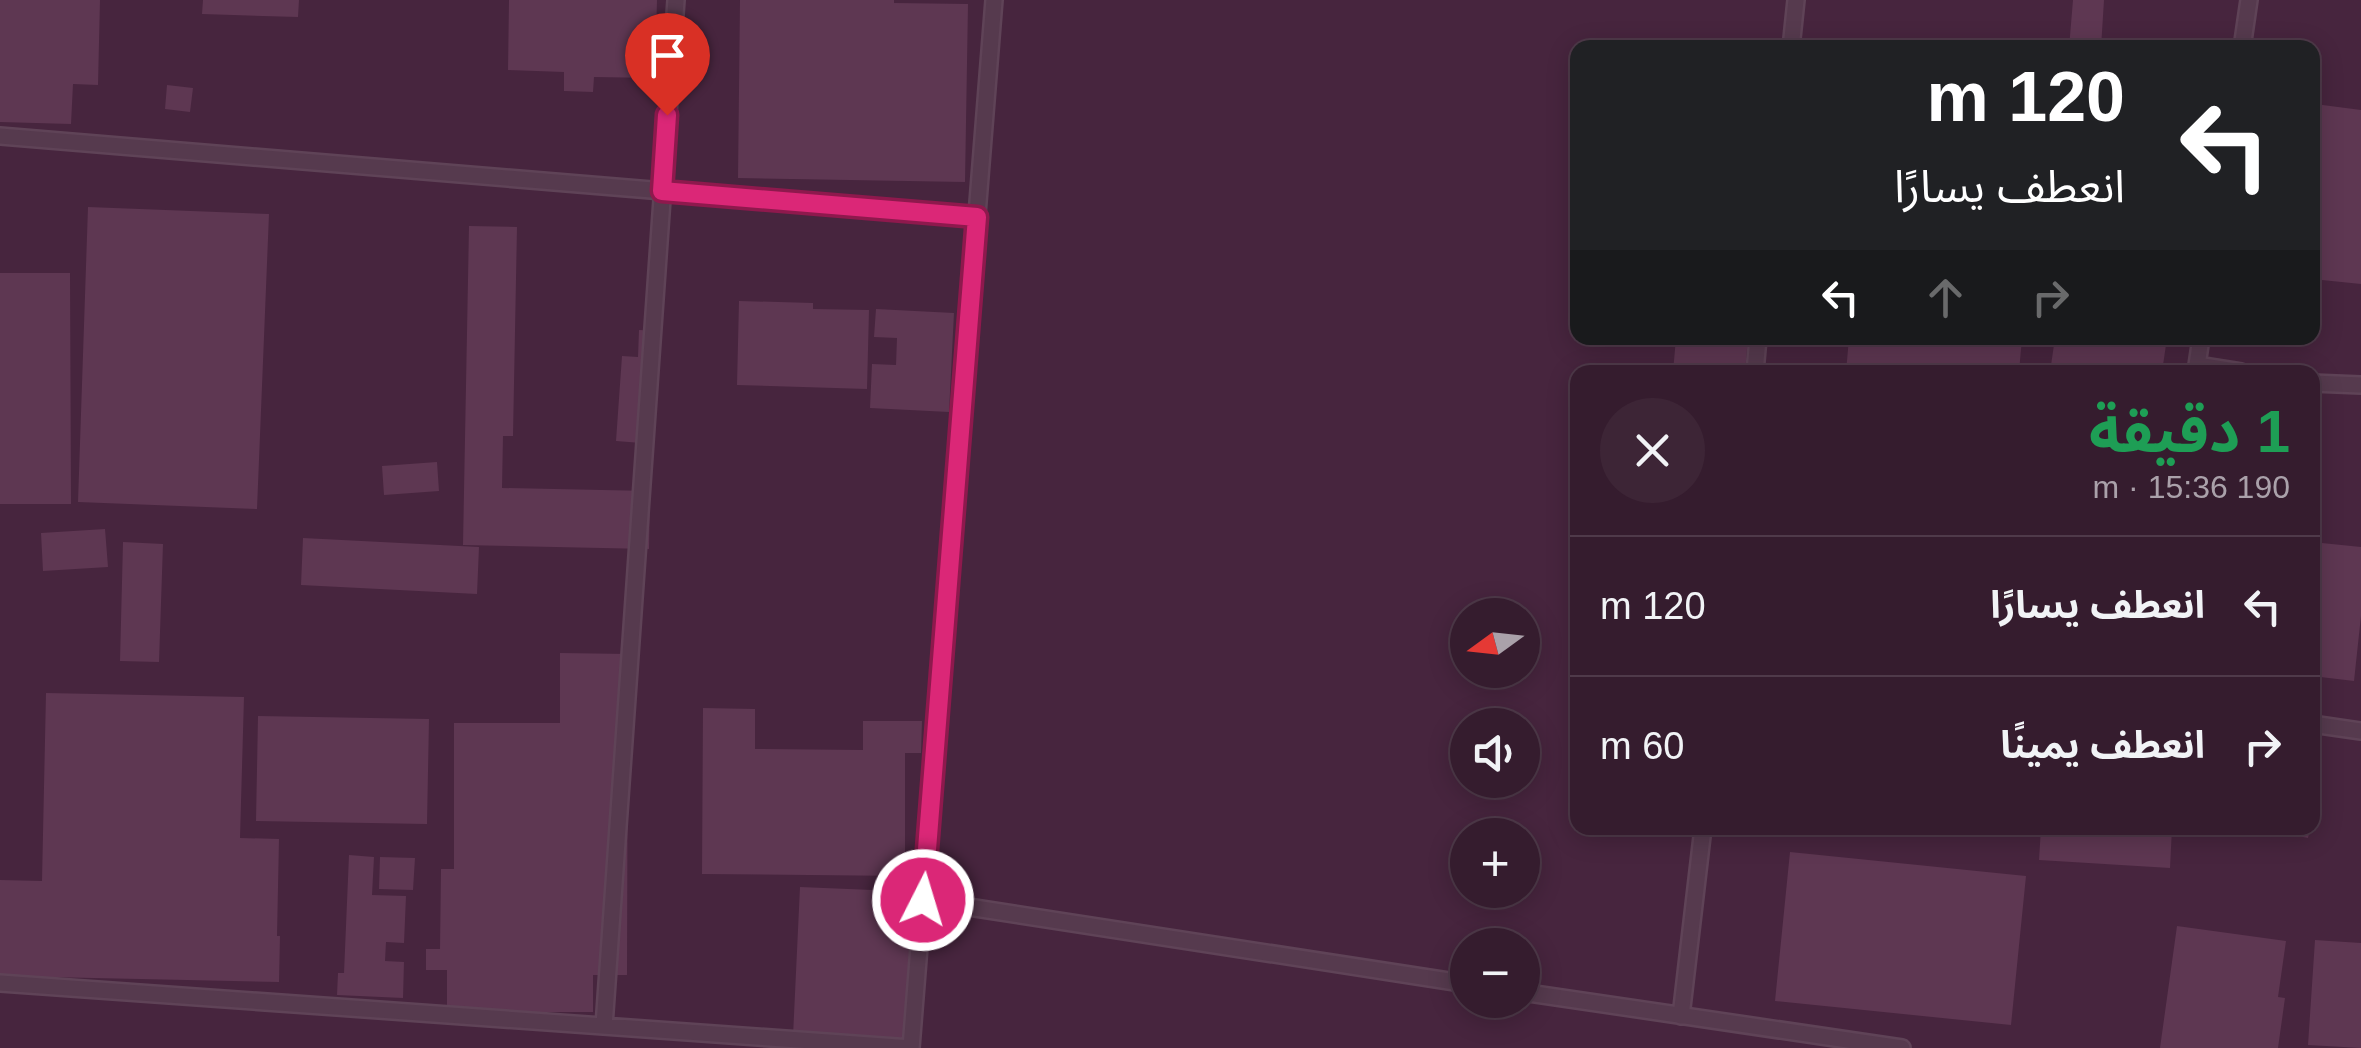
<!DOCTYPE html>
<html lang="ar">
<meta charset="utf-8">
<style>
:root{--surface:#351c2e;--page:#3d2536;--text:#f1f3f6;--muted:#aaa1aa;--line:#4f3a4a}
body{margin:0;font-family:Helvetica,"Noto Sans Arabic",sans-serif;background:var(--page);color:var(--text);direction:rtl;height:100vh;display:flex;flex-direction:column;font-size:38px;white-space:nowrap}
*{box-sizing:border-box;margin:0}
p{font-size:32px;color:var(--muted)}
.icon{flex:none;width:55px;height:55px;fill:none;stroke:currentColor;stroke-width:2;stroke-linecap:round;stroke-linejoin:round}
.map{position:relative;flex:1;overflow:hidden;direction:ltr}
.sheet{position:absolute;left:1570px;top:365px;width:750px;height:470px;display:flex;flex-direction:column;background:var(--surface);border-radius:20px;box-shadow:0 5px 25px #0003,0 0 0 2px var(--line);direction:rtl}
.sheet>*{flex:none}
.top-card{position:absolute;left:1570px;top:40px;width:750px;height:305px;border-radius:20px;box-shadow:0 5px 25px #0003,0 0 0 2px var(--line);direction:rtl;background:#202124;color:#fff;overflow:hidden}
.needle{width:65px;rotate:255deg}
.tools{position:absolute;left:1450px;top:598px;display:grid;gap:20px}
.tools a{display:grid;place-items:center;width:90px;height:90px;border-radius:50%;background:var(--surface);box-shadow:0 5px 25px #0003,0 0 0 2px var(--line);font-size:50px}
.pin{position:absolute;display:grid;place-items:center;width:85px;height:85px;color:#fff;margin:-102px -42px;border-radius:50% 50% 50% 0;rotate:-45deg;box-shadow:0 0 10px #0007}
.pin .icon{rotate:45deg}
.me{position:absolute;width:110px;margin:-55px;rotate:5deg;stroke-linejoin:round;filter:drop-shadow(0 0 8px #0008)}
.turn{display:flex;align-items:center;gap:35px;height:210px;padding:0 30px;font-size:45px}
.turn .icon{width:130px;height:130px;stroke-width:2.5}
.turn b{display:block;font-size:70px;line-height:85px}
.lanes{display:flex;align-items:center;height:95px;padding:0 30px;background:#0003;justify-content:center;gap:50px;direction:ltr}
.lanes .off{opacity:.35}
.round{display:grid;place-items:center;flex:none;width:105px;height:105px;border-radius:52px;background:var(--page)}
.overview{display:flex;align-items:center;justify-content:space-between;height:170px;padding:0 30px}
h1{font-size:60px;font-weight:700;line-height:75px;color:#1e9e55}
ul{padding:0;list-style:none}
li{display:flex;align-items:center;gap:30px;height:140px;padding:0 30px;border-top:2px solid var(--line)}
li div{flex:1}
li b{display:block;font-size:38px}
li em{font-style:normal}
.map>svg:first-child{display:block}
.building{fill:#5e3752}
.lines{fill:none;stroke-linecap:round;stroke-linejoin:round}
.lane-casing{stroke:#5f4357;stroke-width:20}
.lane{stroke:#563a4e;stroke-width:15}
.route-casing{stroke:#8e194d;stroke-width:25}
.route{stroke:#db2777;stroke-width:18}
</style>
<div class="map">
<svg width="2361" height="1048" viewBox="0 0 2361 1048">
<rect width="100%" height="100%" fill="#47253e"/>
<path class="building" d="M0 0H100L98 85 73 84 71 124 0 122Z
M203 0H299L298 17 202 14Z
M509 0H657L655 78 594 77 593 92 564 91V72L508 70Z
M740 0H894V3L968 4 965 182 738 178Z
M2073 0H2104L2101 48H2069Z
M167 85 193 88 190 112 165 109Z
M2315 104 2361 110V284L2312 279V125Z
M88 207 269 214 257 509 78 502Z
M469 226 517 227 513 436H503L502 488 650 491 649 549 463 545Z
M0 273H70L71 504H0Z
M739 301 813 303V309L869 310 867 389 737 385Z
M876 309 954 313 949 412 870 408 872 364 896 365 897 338 874 337Z
M639 330 662 331 654 444 616 441 622 356 638 357Z
M1676 338H1748L1745 372H1673Z
M1849 338H2022L2019 372H1846Z
M2055 338H2167L2162 372H2050Z
M437 462 439 491 384 495 382 466Z
M105 529 108 567 43 571 41 533Z
M303 538 479 547 477 594 301 585Z
M123 542 163 544 159 662 120 661Z
M2312 542 2361 547V616L2354 681 2312 676Z
M560 653 628 654 627 975H593V1012H447V970H426V949H440L441 869H454V723H560Z
M46 693 244 697 240 838 279 839 277 936H280L279 982 0 976V880L42 881Z
M703 708 755 709V749L863 750V721H922L921 753H905V876L702 874Z
M258 716 429 719 427 824 256 821Z
M2041 828H2172L2170 868 2039 860Z
M2263 828H2310L2308 838 2263 829Z
M1790 852 2026 876 2011 1025 1775 1001Z
M349 855 374 857 372 895 406 896 404 943 386 942 385 961 404 962 403 998 337 995 338 973H344Z
M380 857 415 858 413 890 379 889Z
M800 887 921 892 914 1042 793 1036Z
M2177 926 2286 941 2278 997 2285 998 2278 1048H2160Z
M2315 940 2361 943V1048L2308 1045Z"/>
<g class="lines">
<defs>
<path id="lane" d="M1791 48 1796 0
M2242 48 2249 0
M0 136 977 217
M2197 365 2241 372
M1755 372 1758 338
M2196 372 2201 338
M2312 383 2361 385
M2312 724 2361 731
M923 900 1468 984
M0 983 911 1048
M1522 992 1902 1048
M1681 1016 1703 828
M604 1026 676 0
M911 1048 994 0"/>
</defs>
<use href="#lane" class="lane-casing"/>
<use href="#lane" class="lane"/>
</g>
<g class="lines">
<defs>
<path id="route" d="M667 115 662 191 977 217 923 900"/>
</defs>
<use href="#route" class="route-casing"/>
<use href="#route" class="route"/>
</g>
</svg>
<div class="tools">
<a><svg class="needle" viewBox="-14 -14 28 28"><path d="M0-13l5 13h-10z" fill="#e53935"/><path d="M0 13l5-13h-10z" fill="#aaa1aa"/></svg></a>
<a><svg class="icon" aria-label="sound" viewBox="0 0 24 24"><path d="M4 9h4l5-4v14l-5-4H4zM17 9q2 3 0 6"/></svg></a>
<a>+</a>
<a>−</a>
</div>
<div class="pin" style="left:667px;top:115px;background:#d93025"><svg class="icon" aria-label="arrive" viewBox="0 0 24 24"><path d="M6 21V4h12l-3 4 3 4H6"/></svg></div>
<svg class="me" style="left:923px;top:900px" viewBox="-20 -20 40 40"><circle r="17" fill="#db2777" stroke="#fff" stroke-width="3"/><path d="M0-11L8 9 0 5-8 9z" fill="#fff"/></svg>
<div class="top-card">
<div class="turn"><svg class="icon" aria-label="left" viewBox="0 0 24 24"><path d="M17 20v-9H6M10 6l-5 5 5 5"/></svg><div><b>120 m</b>انعطف يسارًا</div></div>
<div class="lanes"><svg class="icon" aria-label="left" viewBox="0 0 24 24"><path d="M17 20v-9H6M10 6l-5 5 5 5"/></svg><svg class="icon off" aria-label="ahead" viewBox="0 0 24 24"><path d="M12 20V5M6 11l6-6 6 6"/></svg><svg class="icon off" aria-label="right" viewBox="0 0 24 24"><path d="M7 20v-9h11M14 6l5 5-5 5"/></svg></div>
</div>
<section class="sheet">
<div class="overview"><div><h1>1 دقيقة</h1><p>190 m · 15:36</p></div><a class="round"><svg class="icon" aria-label="close" viewBox="0 0 24 24"><path d="M6 6l12 12M18 6L6 18"/></svg></a></div>
<ul>
<li><svg class="icon" aria-label="left" viewBox="0 0 24 24"><path d="M17 20v-9H6M10 6l-5 5 5 5"/></svg><div><b>انعطف يسارًا</b></div><em>120 m</em></li>
<li><svg class="icon" aria-label="right" viewBox="0 0 24 24"><path d="M7 20v-9h11M14 6l5 5-5 5"/></svg><div><b>انعطف يمينًا</b></div><em>60 m</em></li>
</ul>
</section>
</div>
